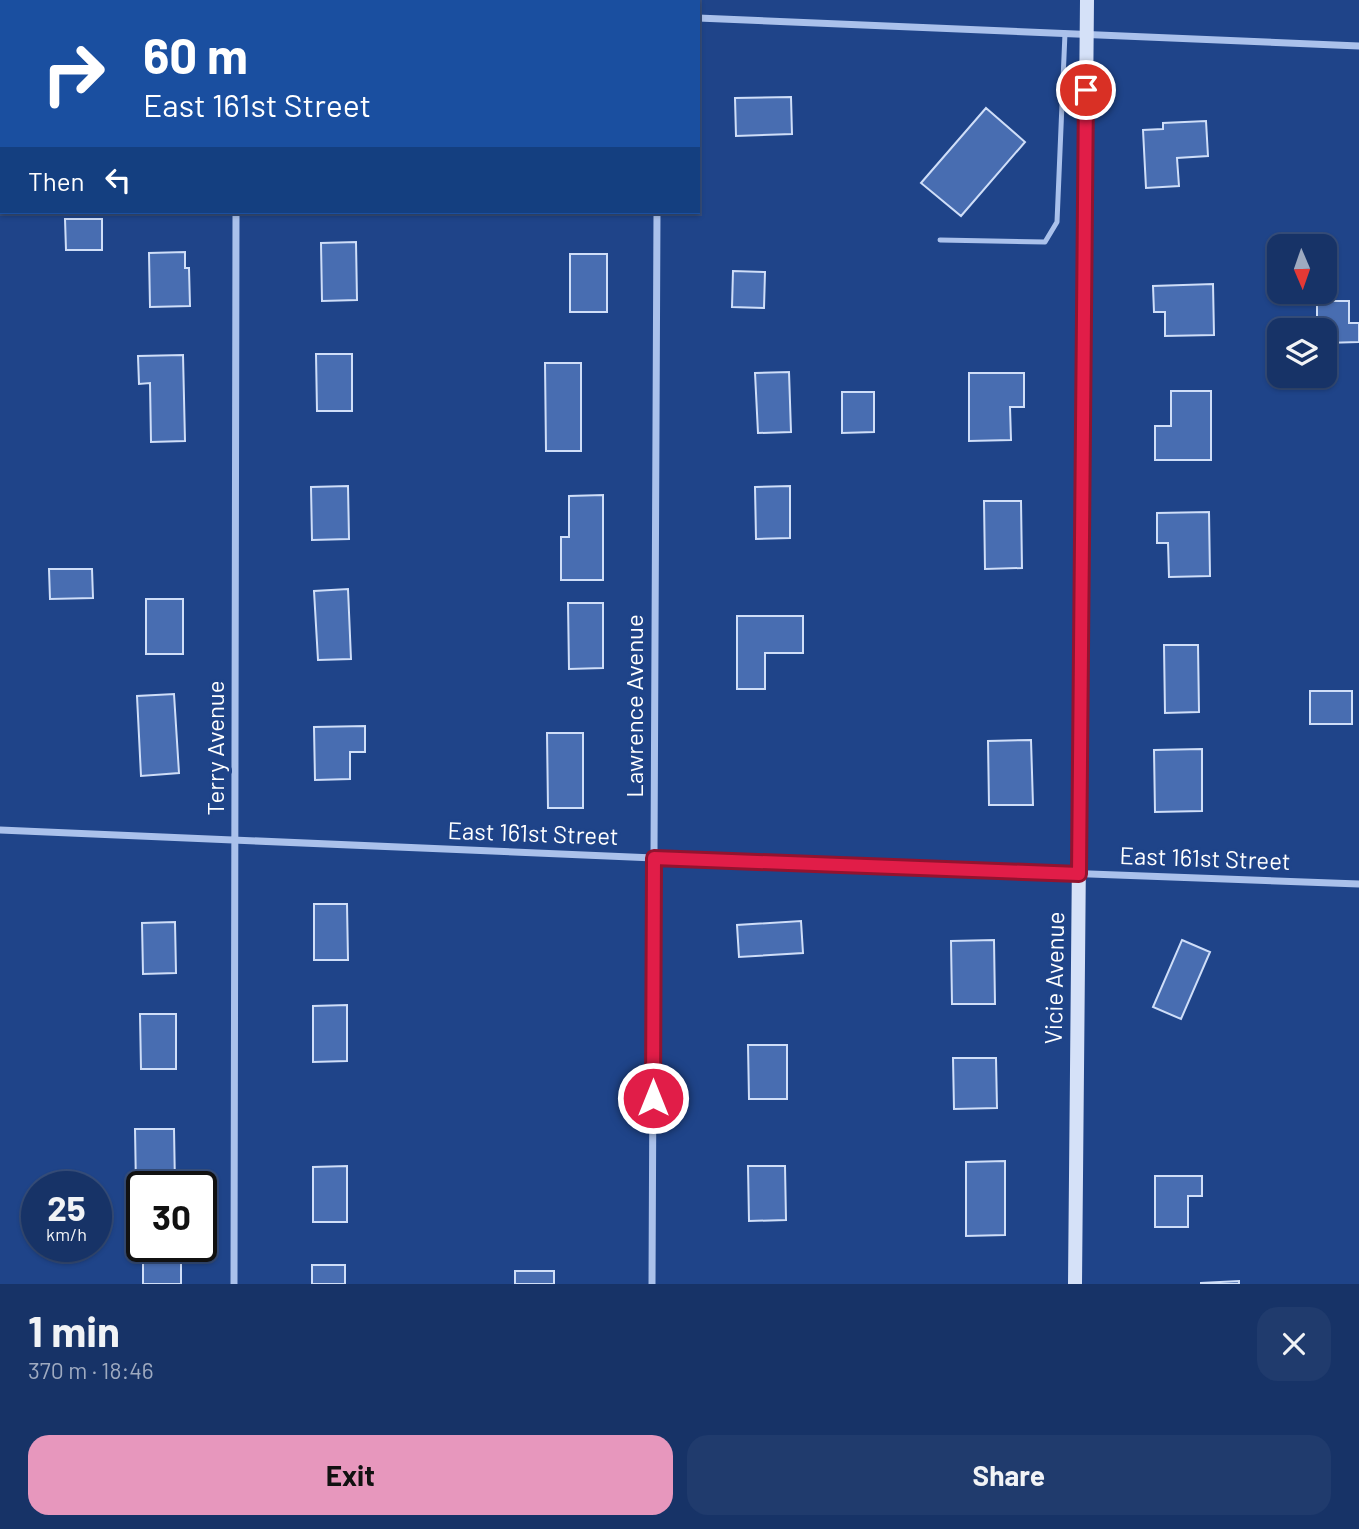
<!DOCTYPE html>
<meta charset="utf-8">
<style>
:root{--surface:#173367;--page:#203b6d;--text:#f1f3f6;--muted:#9eaac0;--line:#364e7b;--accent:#e797bd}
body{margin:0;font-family:Barlow,sans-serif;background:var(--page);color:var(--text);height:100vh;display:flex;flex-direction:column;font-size:26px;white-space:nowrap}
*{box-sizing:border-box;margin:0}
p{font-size:23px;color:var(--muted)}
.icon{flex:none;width:38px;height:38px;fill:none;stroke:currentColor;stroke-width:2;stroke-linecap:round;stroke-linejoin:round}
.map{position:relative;height:1284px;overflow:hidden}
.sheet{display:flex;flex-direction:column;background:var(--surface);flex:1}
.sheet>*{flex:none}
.hud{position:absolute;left:0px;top:0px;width:700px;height:214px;box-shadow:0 2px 5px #0004,0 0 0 2px var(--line);background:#1a4fa0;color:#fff;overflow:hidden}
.needle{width:46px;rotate:178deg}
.tools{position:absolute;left:1267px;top:234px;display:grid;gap:14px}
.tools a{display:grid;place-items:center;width:70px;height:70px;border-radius:14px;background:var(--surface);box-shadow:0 2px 5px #0004,0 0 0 2px var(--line);font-size:35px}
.speed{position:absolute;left:21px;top:1171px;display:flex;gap:14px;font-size:35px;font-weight:700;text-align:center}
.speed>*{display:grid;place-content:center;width:91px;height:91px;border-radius:50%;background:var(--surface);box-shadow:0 2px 5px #0004,0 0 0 2px var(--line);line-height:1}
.speed small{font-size:18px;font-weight:400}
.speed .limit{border:4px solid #111;border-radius:10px;background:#fff;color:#111}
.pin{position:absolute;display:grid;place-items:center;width:60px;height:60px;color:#fff;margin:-30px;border:4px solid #fff;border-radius:50%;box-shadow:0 2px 7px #0007}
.me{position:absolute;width:77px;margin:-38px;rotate:0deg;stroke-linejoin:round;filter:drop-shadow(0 0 5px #0008)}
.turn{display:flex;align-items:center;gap:24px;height:147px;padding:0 28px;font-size:32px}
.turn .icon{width:91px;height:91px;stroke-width:2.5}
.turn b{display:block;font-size:49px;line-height:60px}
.then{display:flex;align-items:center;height:66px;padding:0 28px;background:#0003;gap:14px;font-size:26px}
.round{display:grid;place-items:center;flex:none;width:74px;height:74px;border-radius:21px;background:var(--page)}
.head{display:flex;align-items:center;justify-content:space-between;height:119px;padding:0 28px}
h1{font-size:42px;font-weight:700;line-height:52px}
.action{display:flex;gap:14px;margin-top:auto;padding:14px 28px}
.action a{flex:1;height:80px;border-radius:21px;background:var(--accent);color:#111;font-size:28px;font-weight:700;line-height:80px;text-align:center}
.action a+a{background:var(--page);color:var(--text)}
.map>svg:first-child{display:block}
.building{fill:#486db1;stroke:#cfdef8;stroke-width:2}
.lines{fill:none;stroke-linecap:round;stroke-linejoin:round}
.lane{stroke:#aac1eb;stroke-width:5}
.street{stroke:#aac1eb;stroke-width:7}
.secondary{stroke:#d5e1f8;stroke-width:14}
.route-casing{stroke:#92132f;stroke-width:18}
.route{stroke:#e11d48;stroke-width:12}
.labels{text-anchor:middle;stroke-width:6;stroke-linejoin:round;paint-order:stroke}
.street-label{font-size:24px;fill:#fff;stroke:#1f4489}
</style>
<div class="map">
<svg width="1359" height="1284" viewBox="0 0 1359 1284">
<rect width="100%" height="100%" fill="#1f4489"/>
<path class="building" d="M791 97 792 134 736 136 735 98Z
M986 108 1025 142 961 216 921 183Z
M1206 121 1208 156 1177 158 1179 186 1146 188 1143 130 1163 129V123Z
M65 219H102V250H66Z
M356 242 357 300 322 301 321 243Z
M185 252V268H189L190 306 150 307 149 253Z
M570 254H607V312H570Z
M733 271 765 272 764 308 732 307Z
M1213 284 1214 335 1165 336V312H1154L1153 286Z
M1317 301H1349V323H1359V342L1325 343V331H1317Z
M316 354H352V411H317Z
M183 355 185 441 151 442 150 383 139 384 138 356Z
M545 363H581V451H546Z
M789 372 791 432 758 433 755 373Z
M969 373H1024V407H1010L1011 440 969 441Z
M1171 391H1211V460H1155V426H1171Z
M842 392H874V432L842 433Z
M348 486 349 539 312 540 311 487Z
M790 486V538L756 539 755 487Z
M603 495V580H561V537H569V496Z
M984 501H1021L1022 568 985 569Z
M1209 512 1210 576 1169 577 1168 543H1157V513Z
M49 569H92L93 598 50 599Z
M348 589 351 659 318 660 314 591Z
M146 599H183V654H146Z
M568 603H603V668L569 669Z
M737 616H803V653H765V689H737Z
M1164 645H1198L1199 712 1165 713Z
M1310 691H1352V724H1310Z
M174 694 179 773 141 776 137 696Z
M365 726V752H350V779L315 780 314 727Z
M547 733H583V808H548Z
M1031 740 1033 805H989L988 741Z
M1202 749V811L1155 812 1154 750Z
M314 904H347L348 960H314Z
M801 921 803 953 739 957 737 925Z
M175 922 176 973 143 974 142 923Z
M994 940 995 1004H952L951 941Z
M1182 940 1210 952 1181 1019 1153 1007Z
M347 1005V1061L313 1062V1006Z
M140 1014H176V1069H141Z
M748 1045H787V1099H749Z
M953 1058H996L997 1108 954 1109Z
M135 1129H174L175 1186 136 1188Z
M1005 1161V1235L966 1236V1162Z
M347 1166V1222H313V1167Z
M748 1166H785L786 1220 749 1221Z
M1155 1176H1202V1196H1188V1227H1155Z
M143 1250H181V1284H143Z
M312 1265H345V1284H312Z
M515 1271H554V1284H515Z
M1239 1281V1284H1201V1283Z"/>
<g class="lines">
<path class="lane" d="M940 240 1045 242 1057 222 1065 33"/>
<path class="street" d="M263 0 305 2
M236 2V0
M698 18 1359 46
M0 830 654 858 1359 884
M234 1284 236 212
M652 1284 657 212"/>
<path class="secondary" d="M1075 1284 1087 0"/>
</g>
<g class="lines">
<defs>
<path id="route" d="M653 1098 654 858 1079 874 1086 90"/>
</defs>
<use href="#route" class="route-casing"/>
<use href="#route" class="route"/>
</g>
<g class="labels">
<g class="street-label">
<text transform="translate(635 706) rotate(-90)" y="8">Lawrence Avenue</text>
<text transform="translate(216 748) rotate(-90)" y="8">Terry Avenue</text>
<text transform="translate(533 834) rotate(2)" y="8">East 161st Street</text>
<text transform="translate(1205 859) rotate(2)" y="8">East 161st Street</text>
<text transform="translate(1055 978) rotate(-89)" y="8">Vicie Avenue</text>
</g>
</g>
</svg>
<div class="tools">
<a><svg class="needle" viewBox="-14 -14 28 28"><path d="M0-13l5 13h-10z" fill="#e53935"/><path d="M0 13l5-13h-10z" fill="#9eaac0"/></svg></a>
<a><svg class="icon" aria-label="layers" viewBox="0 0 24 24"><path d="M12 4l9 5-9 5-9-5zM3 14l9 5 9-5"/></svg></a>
</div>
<div class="speed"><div>25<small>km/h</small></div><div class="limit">30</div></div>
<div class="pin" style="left:1086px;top:90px;background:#d93025"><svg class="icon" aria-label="arrive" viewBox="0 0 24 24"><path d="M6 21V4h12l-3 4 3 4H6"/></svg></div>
<svg class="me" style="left:653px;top:1098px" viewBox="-20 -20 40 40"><circle r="17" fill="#e11d48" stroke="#fff" stroke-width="3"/><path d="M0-11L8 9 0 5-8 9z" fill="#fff"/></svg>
<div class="hud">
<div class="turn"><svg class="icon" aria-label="right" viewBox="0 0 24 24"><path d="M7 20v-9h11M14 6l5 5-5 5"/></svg><div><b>60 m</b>East 161st Street</div></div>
<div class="then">Then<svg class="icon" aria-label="left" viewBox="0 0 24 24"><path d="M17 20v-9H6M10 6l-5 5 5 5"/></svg></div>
</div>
</div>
<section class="sheet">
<div class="head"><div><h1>1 min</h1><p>370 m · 18:46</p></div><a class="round"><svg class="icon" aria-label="close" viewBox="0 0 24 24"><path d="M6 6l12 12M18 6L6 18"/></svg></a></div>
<div class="action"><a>Exit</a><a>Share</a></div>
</section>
